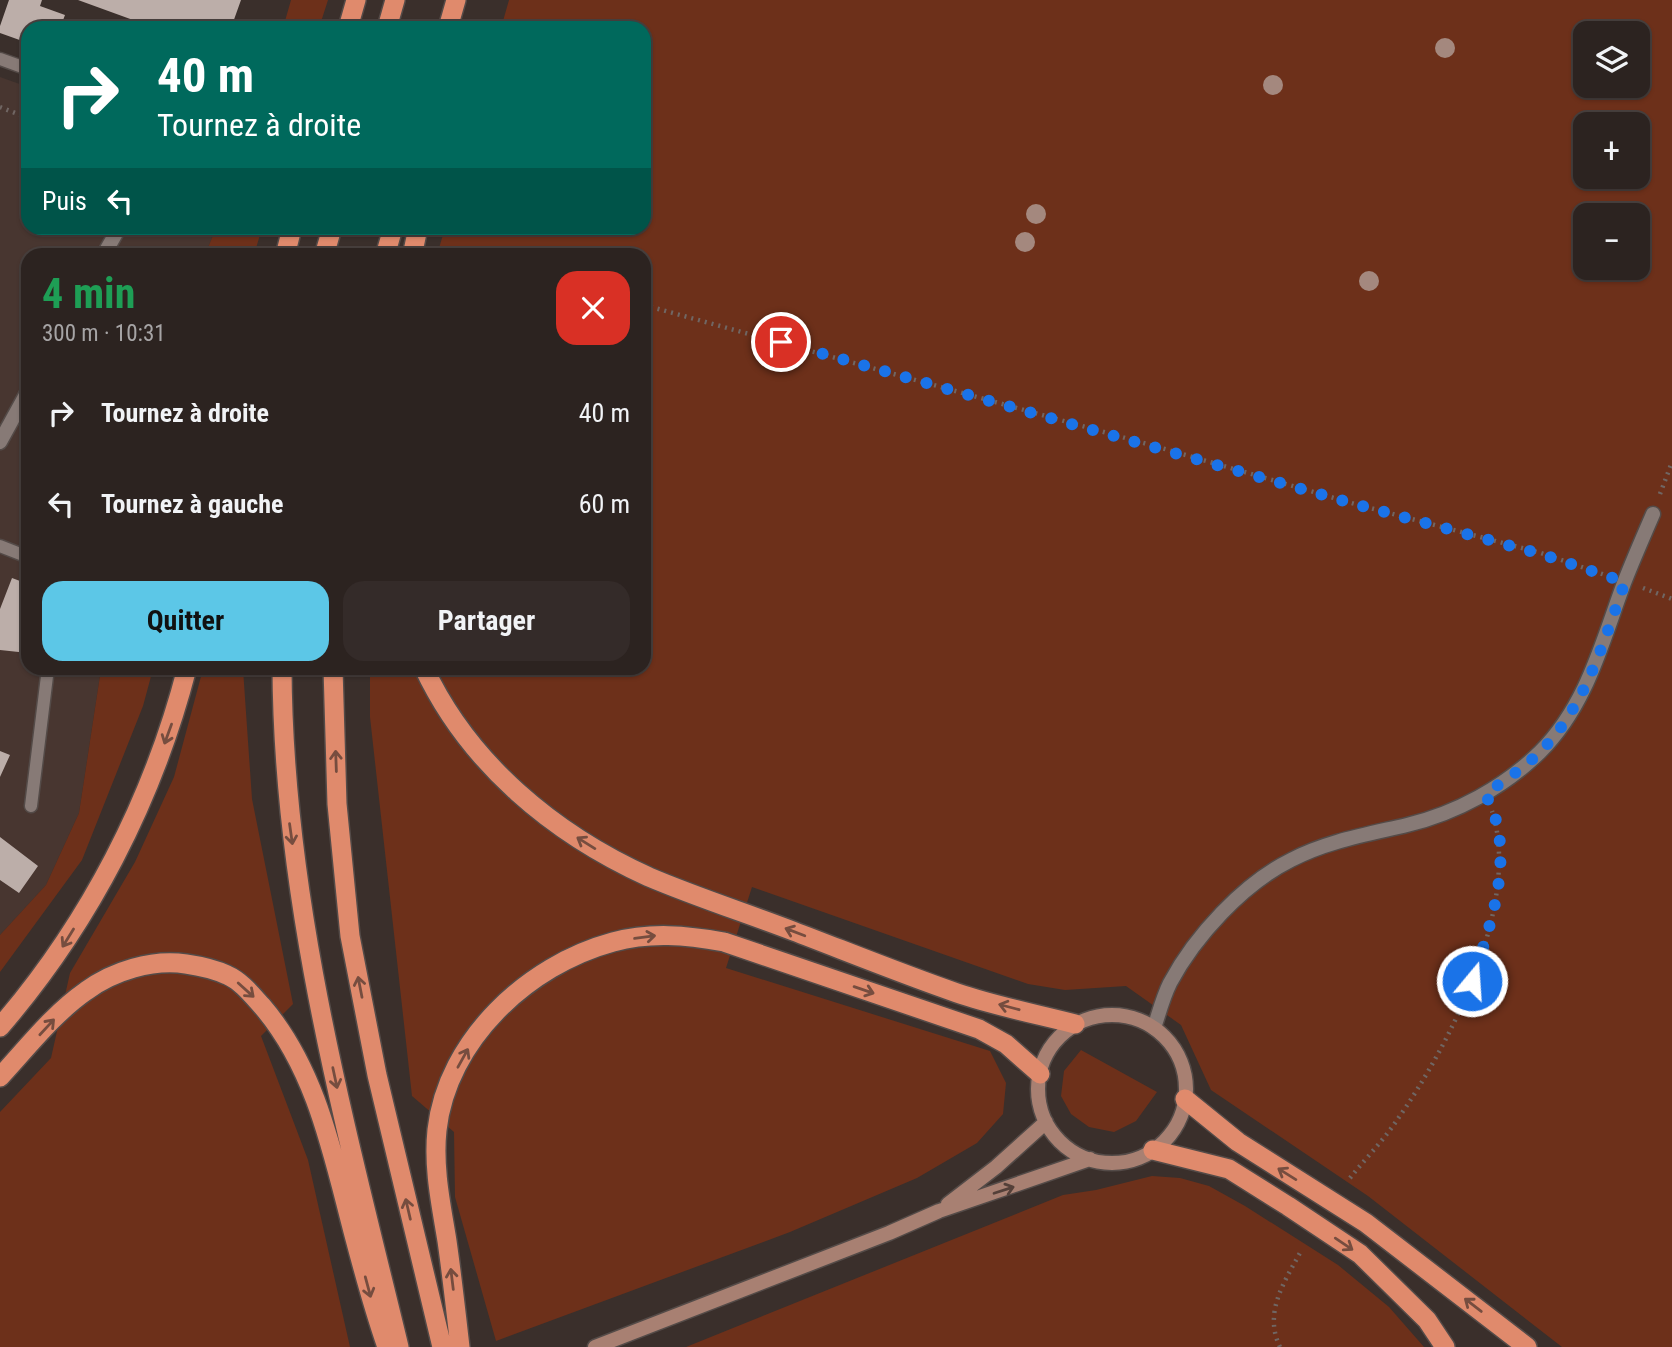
<!DOCTYPE html>
<html lang="fr">
<meta charset="utf-8">
<style>
:root{--surface:#2c2320;--page:#342b29;--text:#f1f3f6;--muted:#a6a4a5;--line:#48403e;--accent:#5cc7e7}
body{margin:0;font-family:"Roboto Condensed",sans-serif;background:var(--page);color:var(--text);height:100vh;display:flex;flex-direction:column;font-size:26px;white-space:nowrap}
*{box-sizing:border-box;margin:0}
p{font-size:23px;color:var(--muted)}
.icon{flex:none;width:38px;height:38px;fill:none;stroke:currentColor;stroke-width:2;stroke-linecap:round;stroke-linejoin:round}
.map{position:relative;flex:1;overflow:hidden}
.drawer{position:absolute;left:21px;top:248px;width:630px;height:427px;display:flex;flex-direction:column;background:var(--surface);border-radius:21px;box-shadow:0 2px 5px #0004,0 0 0 2px var(--line)}
.drawer>*{flex:none}
.hud{position:absolute;left:21px;top:21px;width:630px;height:214px;border-radius:21px;box-shadow:0 2px 5px #0004,0 0 0 2px var(--line);background:#00695c;color:#fff;overflow:hidden}
.fabs{position:absolute;left:1573px;top:21px;display:grid;gap:14px}
.fabs a{display:grid;place-items:center;width:77px;height:77px;border-radius:14px;background:var(--surface);box-shadow:0 2px 5px #0004,0 0 0 2px var(--line);font-size:35px}
.pin{position:absolute;display:grid;place-items:center;width:60px;height:60px;color:#fff;margin:-30px;border:4px solid #fff;border-radius:50%;box-shadow:0 2px 7px #0007}
.me{position:absolute;width:77px;margin:-38px;rotate:18deg;stroke-linejoin:round;filter:drop-shadow(0 0 5px #0008)}
.turn{display:flex;align-items:center;gap:24px;height:147px;padding:0 21px;font-size:32px}
.turn .icon{width:91px;height:91px;stroke-width:2.5}
.turn b{display:block;font-size:49px;line-height:60px}
.then{display:flex;align-items:center;height:66px;padding:0 21px;background:#0003;gap:14px;font-size:26px}
.round{display:grid;place-items:center;flex:none;width:74px;height:74px;border-radius:21px;background:var(--page)}
.head{display:flex;align-items:center;justify-content:space-between;height:119px;padding:0 21px}
h1{font-size:42px;font-weight:700;line-height:52px;color:#1e9e55}
.action{display:flex;gap:14px;margin-top:auto;padding:14px 21px}
.action a{flex:1;height:80px;border-radius:21px;background:var(--accent);color:#111;font-size:28px;font-weight:700;line-height:80px;text-align:center}
.action a+a{background:var(--page);color:var(--text)}
ul{padding:0;list-style:none}
li{display:flex;align-items:center;gap:21px;height:91px;padding:0 21px}
li div{flex:1}
li b{display:block;font-size:26px}
li em{font-style:normal}
.map>svg:first-child{display:block}
.built{fill:#483630}
.green{fill:#6d301a;fill-rule:evenodd}
.building{fill:#bcaea9}
.lines{fill:none;stroke-linecap:round;stroke-linejoin:round}
.service-casing{stroke:#544b48;stroke-width:15}
.minor-casing{stroke:#544b48;stroke-width:17}
.secondary-casing{stroke:#544b48;stroke-width:17}
.trunk-casing{stroke:#544b48;stroke-width:22}
.path{stroke:#706663;stroke-width:4.5;stroke-dasharray:2 5;stroke-linecap:butt}
.service{stroke:#877a76;stroke-width:12}
.minor{stroke:#877a76;stroke-width:14}
.secondary{stroke:#a88072;stroke-width:14}
.trunk{stroke:#e08a6c;stroke-width:19}
.tree{fill:#a4887e}
.oneway{stroke:#764d3f}
.oneway2{stroke:#544039}
.route{stroke:#1a73e8;stroke-width:12;stroke-dasharray:0 21.6}
</style>
<div class="map">
<svg width="1672" height="1347" viewBox="0 0 1672 1347">
<rect width="100%" height="100%" fill="#3a2f2b"/>
<path class="built" d="M0 77 28 87V228H216L205 255 28 256V668L101 669 79 813 46 885 0 935Z"/>
<path class="green" d="M291 0H328L319 28H283Z
M509 0H1672V1347H1562L1368 1196 1211 1090 1181 1025 1126 986 1065 990 1028 984 752 887 726 968 990 1051 1006 1083 1003 1114 977 1143 917 1178 790 1232 496 1341 455 1197 454 1132 412 1096 370 717V669L644 668V256L437 255 445 228H644V28H501ZM1586 33H1638V86H1586ZM1586 124H1638V177H1586ZM1586 215H1638V268H1586Z
M216 228H262L254 255H205Z
M101 669H153L143 706 82 860 0 972V935L46 885 79 813Z
M203 669H243L252 799 293 1004 261 1036 308 1160 350 1347H0V1112L51 1058 70 973 135 862 174 777Z
M1081 1050 1157 1092 1136 1121 1114 1132 1089 1127 1071 1114 1061 1096 1064 1071Z
M1152 1176 1180 1178 1209 1186 1245 1206 1338 1265 1389 1307 1424 1347H686L1063 1195 1096 1190Z"/>
<path class="building" d="M9 0H42L40 6 65 15 60 28H28V43L0 33V26Z
M78 0H241L231 28H155Z
M12 578 28 584V653L0 650V609Z
M0 751 10 755 0 777Z
M0 837 38 866 19 893 0 880Z"/>
<g class="lines">
<defs>
<path id="service" d="M0 59 28 69
M0 546 28 557
M31 806 48 668"/>
<path id="minor" d="M103 256 119 228
M0 442 28 391
M1154 1028C1159 1013 1163 997 1170 983 1195 936 1243 884 1291 860 1327 841 1369 834 1407 825 1457 813 1504 787 1540 752 1587 705 1602 642 1624 583 1633 560 1643 537 1653 514"/>
<path id="secondary" d="M1038 1089a74 74 0 1 1 148 0a74 74 0 1 1-148 0Z
M948 1204 996 1167 1046 1122
M595 1347 889 1233 939 1211 1090 1159"/>
<path id="trunk" d="M348 28 356 0
M387 28 395 0
M448 28 456 0
M285 256 292 228
M324 256 332 228
M385 256 393 228
M412 256 418 228
M282 668C283 900 345 1124 399 1347
M333 668 337 804 350 936 377 1075 442 1347
M424 668C469 764 554 834 649 877 696 897 746 913 793 931 848 952 902 974 957 993 995 1006 1036 1014 1075 1024
M0 1027C89 924 153 800 187 668
M0 1077C27 1048 53 1014 86 991 113 971 152 959 186 964 200 966 214 969 227 975 241 981 252 995 262 1006 317 1070 333 1156 354 1235 364 1273 374 1310 387 1347
M1185 1099 1238 1142 1366 1223 1527 1347
M1153 1150 1229 1169 1288 1206 1360 1254 1427 1320 1445 1347
M460 1347C456 1312 452 1276 447 1241 441 1204 433 1168 437 1130 447 1040 528 965 613 942 650 932 686 935 724 942L979 1029 1006 1044 1040 1074"/>
</defs>
<use href="#service" class="service-casing"/>
<use href="#minor" class="minor-casing"/>
<use href="#secondary" class="secondary-casing"/>
<use href="#trunk" class="trunk-casing"/>
<path class="path" d="M0 107 28 118
M644 305 1158 447 1355 504 1541 553 1605 575
M1660 494 1672 462
M1643 588 1672 599
M1350 1178C1365 1159 1383 1141 1397 1120 1450 1045 1522 903 1492 811
M1280 1347C1263 1312 1285 1281 1301 1251"/>
<use href="#service" class="service"/>
<use href="#minor" class="minor"/>
<use href="#secondary" class="secondary"/>
<use href="#trunk" class="trunk"/>
</g>
<g class="tree">
<circle cx="1445" cy="48" r="10"/>
<circle cx="1273" cy="85" r="10"/>
<circle cx="1036" cy="214" r="10"/>
<circle cx="1025" cy="242" r="10"/>
<circle cx="1369" cy="281" r="10"/>
</g>
<defs><path id="oneway-shaft" d="M-6 0H5M1.5-3L5.5 0L1.5 3" fill="none" stroke-width="1.6" stroke-linecap="round" stroke-linejoin="round" transform="scale(1.75)"/></defs>
<g class="oneway">
<use href="#oneway-shaft" transform="translate(168 734) rotate(110)"/>
<use href="#oneway-shaft" transform="translate(336 761) rotate(-92)"/>
<use href="#oneway-shaft" transform="translate(291 834) rotate(82)"/>
<use href="#oneway-shaft" transform="translate(586 843) rotate(-148)"/>
<use href="#oneway-shaft" transform="translate(795 932) rotate(-159)"/>
<use href="#oneway-shaft" transform="translate(645 937) rotate(-8)"/>
<use href="#oneway-shaft" transform="translate(68 938) rotate(122)"/>
<use href="#oneway-shaft" transform="translate(360 987) rotate(-101)"/>
<use href="#oneway-shaft" transform="translate(246 990) rotate(42)"/>
<use href="#oneway-shaft" transform="translate(864 990) rotate(19)"/>
<use href="#oneway-shaft" transform="translate(1009 1007) rotate(-165)"/>
<use href="#oneway-shaft" transform="translate(47 1027) rotate(-47)"/>
<use href="#oneway-shaft" transform="translate(463 1058) rotate(-61)"/>
<use href="#oneway-shaft" transform="translate(335 1078) rotate(78)"/>
<use href="#oneway-shaft" transform="translate(1287 1174) rotate(-148)"/>
<use href="#oneway-shaft" transform="translate(408 1209) rotate(-103)"/>
<use href="#oneway-shaft" transform="translate(1344 1244) rotate(34)"/>
<use href="#oneway-shaft" transform="translate(452 1279) rotate(-97)"/>
<use href="#oneway-shaft" transform="translate(368 1287) rotate(75)"/>
<use href="#oneway-shaft" transform="translate(1473 1305) rotate(-142)"/>
</g>
<use class="oneway2" href="#oneway-shaft" transform="translate(1004 1190) rotate(-18)"/>
<g class="lines">
<path class="route" d="M781 342 1355 504 1541 554 1625 582C1604 641 1586 705 1541 751 1524 768 1504 781 1485 794 1518 851 1491 924 1472 981"/>
</g>
</svg>
<div class="fabs">
<a><svg class="icon" aria-label="layers" viewBox="0 0 24 24"><path d="M12 4l9 5-9 5-9-5zM3 14l9 5 9-5"/></svg></a>
<a>+</a>
<a>−</a>
</div>
<div class="pin" style="left:781px;top:342px;background:#d93025"><svg class="icon" aria-label="arrive" viewBox="0 0 24 24"><path d="M6 21V4h12l-3 4 3 4H6"/></svg></div>
<svg class="me" style="left:1472px;top:981px" viewBox="-20 -20 40 40"><circle r="17" fill="#1a73e8" stroke="#fff" stroke-width="3"/><path d="M0-11L8 9 0 5-8 9z" fill="#fff"/></svg>
<div class="hud">
<div class="turn"><svg class="icon" aria-label="right" viewBox="0 0 24 24"><path d="M7 20v-9h11M14 6l5 5-5 5"/></svg><div><b>40 m</b>Tournez à droite</div></div>
<div class="then">Puis<svg class="icon" aria-label="left" viewBox="0 0 24 24"><path d="M17 20v-9H6M10 6l-5 5 5 5"/></svg></div>
</div>
<section class="drawer">
<div class="head"><div><h1>4 min</h1><p>300 m · 10:31</p></div><a class="round" style="background:#d93025;color:#fff"><svg class="icon" aria-label="close" viewBox="0 0 24 24"><path d="M6 6l12 12M18 6L6 18"/></svg></a></div>
<ul>
<li><svg class="icon" aria-label="right" viewBox="0 0 24 24"><path d="M7 20v-9h11M14 6l5 5-5 5"/></svg><div><b>Tournez à droite</b></div><em>40 m</em></li>
<li><svg class="icon" aria-label="left" viewBox="0 0 24 24"><path d="M17 20v-9H6M10 6l-5 5 5 5"/></svg><div><b>Tournez à gauche</b></div><em>60 m</em></li>
</ul>
<div class="action"><a>Quitter</a><a>Partager</a></div>
</section>
</div>
